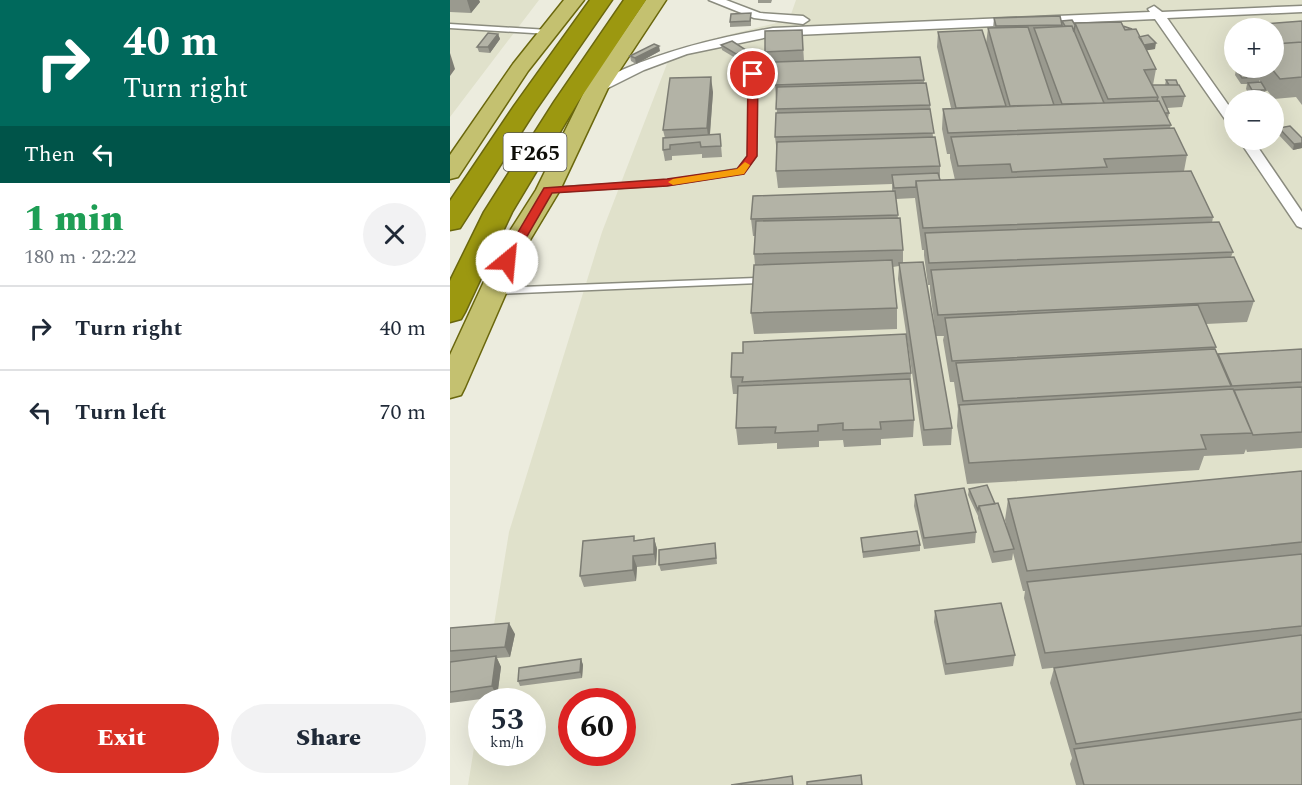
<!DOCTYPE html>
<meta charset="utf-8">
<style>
:root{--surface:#fff;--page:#f2f2f3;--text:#1f2937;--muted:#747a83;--line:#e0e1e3;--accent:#d93025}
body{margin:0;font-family:Spectral,serif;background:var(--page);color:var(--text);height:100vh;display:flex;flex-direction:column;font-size:22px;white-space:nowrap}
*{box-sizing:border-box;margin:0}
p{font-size:20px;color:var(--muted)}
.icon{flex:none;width:33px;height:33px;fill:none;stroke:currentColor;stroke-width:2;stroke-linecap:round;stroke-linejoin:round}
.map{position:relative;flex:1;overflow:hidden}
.drawer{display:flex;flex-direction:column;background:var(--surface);width:450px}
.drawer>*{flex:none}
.top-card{background:#00695c;color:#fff;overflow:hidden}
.controls{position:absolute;left:774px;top:18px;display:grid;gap:12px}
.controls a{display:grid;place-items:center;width:60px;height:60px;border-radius:50%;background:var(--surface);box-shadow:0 6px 24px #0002;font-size:30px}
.speed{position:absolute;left:18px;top:688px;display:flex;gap:12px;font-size:30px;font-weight:700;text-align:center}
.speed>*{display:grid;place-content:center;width:78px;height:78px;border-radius:50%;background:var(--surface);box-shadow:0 6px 24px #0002;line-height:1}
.speed small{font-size:15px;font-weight:400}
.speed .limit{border:9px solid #d22;background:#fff;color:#111}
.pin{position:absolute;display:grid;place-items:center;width:51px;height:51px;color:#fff;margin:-26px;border:3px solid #fff;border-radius:50%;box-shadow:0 2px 6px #0007}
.me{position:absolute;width:66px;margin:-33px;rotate:28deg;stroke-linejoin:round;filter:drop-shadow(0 0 4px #0008)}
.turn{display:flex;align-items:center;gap:21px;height:126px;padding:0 24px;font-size:27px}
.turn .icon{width:78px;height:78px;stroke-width:2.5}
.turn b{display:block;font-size:42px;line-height:51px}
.then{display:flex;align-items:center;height:57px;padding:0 24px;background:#0003;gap:12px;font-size:22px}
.round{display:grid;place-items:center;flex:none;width:63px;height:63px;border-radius:32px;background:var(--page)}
.head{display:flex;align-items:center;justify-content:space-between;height:102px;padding:0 24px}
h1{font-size:36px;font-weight:800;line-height:45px;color:#1e9e55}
.action{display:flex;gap:12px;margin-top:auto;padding:12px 24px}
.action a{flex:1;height:69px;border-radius:36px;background:var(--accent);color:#fff;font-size:24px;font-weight:800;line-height:69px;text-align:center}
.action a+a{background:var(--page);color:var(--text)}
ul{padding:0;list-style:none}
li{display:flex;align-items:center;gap:18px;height:84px;padding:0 24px;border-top:2px solid var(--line)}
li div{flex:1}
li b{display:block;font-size:22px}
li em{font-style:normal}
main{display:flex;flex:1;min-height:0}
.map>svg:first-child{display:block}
.built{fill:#e0e1cb;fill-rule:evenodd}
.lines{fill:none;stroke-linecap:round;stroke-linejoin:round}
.lane-casing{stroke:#8b8c7f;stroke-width:3}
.street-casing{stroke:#8b8c7f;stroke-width:3}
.primary-casing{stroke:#6a670d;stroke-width:3}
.highway-casing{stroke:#6a670d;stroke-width:3}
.lane{fill:#fff;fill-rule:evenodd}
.street{fill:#fff;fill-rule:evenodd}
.primary{fill:#c4c170;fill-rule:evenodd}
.highway{fill:#9c9810;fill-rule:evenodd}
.wall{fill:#9a9a8f}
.shaded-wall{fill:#7d7d74}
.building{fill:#b3b3a6;stroke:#7d7d74;stroke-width:1.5}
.route{fill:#d93025;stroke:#8d1f18;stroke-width:1.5}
.slow{fill:#f59e0b}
.labels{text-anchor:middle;stroke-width:6;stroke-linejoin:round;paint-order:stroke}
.shield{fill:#fff;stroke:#565652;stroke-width:1.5}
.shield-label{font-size:22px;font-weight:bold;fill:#0d0d08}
</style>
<main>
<section class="drawer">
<div class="top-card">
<div class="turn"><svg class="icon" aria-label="right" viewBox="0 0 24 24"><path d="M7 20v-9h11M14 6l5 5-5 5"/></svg><div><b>40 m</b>Turn right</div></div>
<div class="then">Then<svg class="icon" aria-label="left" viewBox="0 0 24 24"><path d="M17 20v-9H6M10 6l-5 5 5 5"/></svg></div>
</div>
<div class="head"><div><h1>1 min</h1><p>180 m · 22:22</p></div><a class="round"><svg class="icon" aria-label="close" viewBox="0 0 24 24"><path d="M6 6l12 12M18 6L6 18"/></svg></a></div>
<ul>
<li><svg class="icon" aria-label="right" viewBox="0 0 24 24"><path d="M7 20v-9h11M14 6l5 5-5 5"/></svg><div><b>Turn right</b></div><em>40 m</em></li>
<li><svg class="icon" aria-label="left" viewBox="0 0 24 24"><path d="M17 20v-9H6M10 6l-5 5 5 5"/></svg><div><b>Turn left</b></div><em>70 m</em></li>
</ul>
<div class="action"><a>Exit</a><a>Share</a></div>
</section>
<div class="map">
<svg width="852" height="785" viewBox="0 0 852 785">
<rect width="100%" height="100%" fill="#ececde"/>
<path class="built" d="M0 0H89L0 117Z
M346 0H852V785H18L59 532 152 232 220 56 253 41 339 20ZM784 28H824V68H784ZM784 100H824V140H784ZM32 702H82V753H32ZM122 702H172V753H122Z"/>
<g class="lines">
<defs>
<path id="lane" d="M0 24 99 30 102 32 99 34 0 28Z
M303 72 306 74V156L293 173 217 185 98 192 94 190 98 188 217 181 288 169 298 156 300 74Z
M306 278 310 281 309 283 45 294 41 291 45 288Z"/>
<path id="street" d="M259 0H276L310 13 353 16 359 20 353 24 304 18Z
M704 6 712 12 852 6V12L717 18 784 113V126L779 125 705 19 323 36 237 54 194 70 152 91 147 92 141 88C148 80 162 75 172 70 221 49 271 37 323 28L700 12 698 9Z
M789 140H803L852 212V228L847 226Z"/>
<path id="primary" d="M114 0H134L78 71 8 177 0 179V155L63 64Z
M196 0H216L158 88 110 190 77 245 15 387 11 395 0 398V355L51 245 86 190 136 88Z"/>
<path id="highway" d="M140 0H162L85 111 10 228 0 230V201L64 106Z
M174 0H196L128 102 62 212 15 312 11 319 0 322V281L34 212 104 102Z"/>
</defs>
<use href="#lane" class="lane-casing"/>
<use href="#street" class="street-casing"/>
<use href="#primary" class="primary-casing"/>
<use href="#highway" class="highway-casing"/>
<use href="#lane" class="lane"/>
<use href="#street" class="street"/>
<use href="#primary" class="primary"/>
<use href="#highway" class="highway"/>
</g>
<path class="wall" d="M0 0H29L30 2 21 13 0 12Z
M308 0H322L321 3H308Z
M544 18 612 23V21L625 25 673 26 690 36 705 49 696 50 706 69 703 85H715L716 80 735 96 732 107 717 108 719 113 718 119 721 125 720 128 737 155 734 171 763 217 762 223 783 252 781 257 804 301 797 322 756 324 766 347 765 349 768 355V354L852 349V448L797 452 796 449 794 454 754 456 749 470 517 484 507 426 508 409 504 382H500L493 340 494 336H486L480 291V285H478L474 255V250H472L465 198 446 199 448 218 453 250V263L502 428 501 445 473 446 448 279 449 266 443 267 447 308V329L304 334 301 313 305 265 304 254 305 236H303L301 219 442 191V184L328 188 326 171 327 153 325 137 327 113 325 85V62H316L315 52 352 30 354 61 474 80V83L480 105 483 137 490 166V180H505L500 158V154H497L492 129 493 109 501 108 487 47 488 32 536 44 538 28H543Z
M301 19V26L280 27V22Z
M852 21V105L846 97 824 99 809 80V83L816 90 814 95 800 96 796 89 797 84H791L785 75 786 69H801L800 68H824V28H798L799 25Z
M48 34 50 39 40 53 29 52 27 47Z
M271 45 297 55 287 59 272 50Z
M210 51 186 64 181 61 180 56Z
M263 92 260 135 270 134 272 157 252 158V154L222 156V160L215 161 213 150 215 138 213 130Z
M829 128 852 138V148L843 150 827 133Z
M461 373 460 387 464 420 463 437 431 439V445L394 447 393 440 369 441V447L327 449V443L288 445 286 428 287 394H283L281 377Z
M852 471V785H626L620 764 622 758 600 683 604 668 638 664 592 669 574 598 575 591H573L563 553 562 560 542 563 528 518V516L518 495 519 489 558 532 555 520 558 499Z
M465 495 526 532 525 543 474 549 464 506Z
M204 538 207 549 206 565 187 567 186 581 134 587 130 576 186 540Z
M411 538 470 545V551L413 558Z
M265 543 267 564 211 571 209 565Z
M485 611 565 655 563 666 495 675 484 622Z
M0 628 65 634 60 657 47 658 51 667 47 697 0 703Z
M131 659 133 665 132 678 70 686 68 681Z"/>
<path class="shaded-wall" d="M17 0H29L30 2 21 13Z
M48 34 50 39 40 53 38 47Z
M706 43 705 49 693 51 694 45Z
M209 46 210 51 186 64 185 58Z
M296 50 297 55 287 59 286 54Z
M0 53 5 69 0 76Z
M261 77 263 92 259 144 257 128Z
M852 143V148L843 150 844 144Z
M204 538 207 549 206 565 204 554Z
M183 556 187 567 186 581 183 570Z
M59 623 65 634 60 657 55 647Z
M46 656 51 667 47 697 42 686Z
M131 659 133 665 132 678 130 672Z"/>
<path class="building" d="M301 13 300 21 280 22 281 14Z
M610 16 612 25 546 26 544 18Z
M622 20 625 25 624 32 622 26H615L612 21Z
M852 21V42L824 44V28H802L799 25Z
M671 22 675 30 686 29 706 69 694 70 708 97 658 99 625 23Z
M622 26 654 103 612 104 584 28Z
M673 26 682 29 675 30Z
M578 27 604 105 560 106 538 28Z
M352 30 353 50 315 52V31Z
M532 30 556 106 506 108 488 32Z
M38 33 48 34 38 47H27Z
M698 35 706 43 694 45 689 37Z
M282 41 296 50 286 54 271 45Z
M852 42V77L830 79 821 68H824V44Z
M204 44 209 46 185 58 180 56Z
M470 57 474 80 325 85V62Z
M804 68 810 77 792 78 786 69Z
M261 77 257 128 213 130 220 78Z
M716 80H726L728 85H719Z
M811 82 816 90H802L798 83Z
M476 83 480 105 326 109 327 87Z
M702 85H729L735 96 712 97 719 113H715L709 101H707L708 97Z
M709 101 721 125 498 133 493 109Z
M480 109 484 133 325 137 326 113Z
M840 126 852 138V143L844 144 829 128Z
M724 128 737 155 654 159 657 167 562 172 560 164 508 166 501 137Z
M270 134 271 146 251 147 250 142 220 145V149L213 150V138Z
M485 137 490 166 326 171 327 142Z
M741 171 763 217 473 228 466 181Z
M488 173 490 180 466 181V187L444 188 442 175Z
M445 191 448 215 301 219 303 196Z
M450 218 453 250 304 254 306 221Z
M769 222 783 252 479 263 475 233Z
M784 257 804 301 488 315 481 270Z
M442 260 447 308 301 313 304 265Z
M473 262 502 428 474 430 449 263Z
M748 305 766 347 502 361 495 318Z
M456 334 461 373 292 382 293 377H281L282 353H293V342Z
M765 349 781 386 513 401 506 363Z
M852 349V382L782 386 768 354Z
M460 379 464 420 430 422 431 429 393 430V423L368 425V431L325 433 326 427 286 428 288 386Z
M852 387V432L803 435 784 390Z
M783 389 802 433 751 435 756 449 519 463 509 405Z
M852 471V542L577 571 558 499Z
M537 485 545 504 529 506 528 510 519 489Z
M514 488 526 532 474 538 465 495Z
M548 503 564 549 544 552 529 506Z
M467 531 470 545 413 552 411 538Z
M184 536V541L204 538V554L183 556V570L130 576 133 541Z
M265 543 266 558 209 565V550Z
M852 554V626L595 653 577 582Z
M551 603 565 655 496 664 485 611Z
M59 623 55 647 0 651V628Z
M852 635V712L626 744 604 668Z
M46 656 42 686 0 692V662Z
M131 659 130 672 68 681 69 668Z
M852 719V785H634L624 749Z
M411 775 412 785H357V782Z
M342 776 343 785H281Z"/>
<path class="route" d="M303 71 308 74 307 156 294 174 217 186 102 193 61 264H53L51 261 94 188 217 179 287 169 297 156 298 74Z"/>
<path class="slow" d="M295 162 300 165 294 174 223 185 218 182 223 179 287 169Z"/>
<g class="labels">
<rect class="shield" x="53.5" y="133" width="63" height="38" rx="4.5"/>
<g class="shield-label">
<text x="85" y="160">F265</text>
</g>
</g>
</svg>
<div class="controls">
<a>+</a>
<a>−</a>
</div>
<div class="speed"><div>53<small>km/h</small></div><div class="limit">60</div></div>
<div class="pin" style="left:303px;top:74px;background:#d93025"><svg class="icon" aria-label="arrive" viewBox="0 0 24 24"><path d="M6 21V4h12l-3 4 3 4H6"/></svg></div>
<svg class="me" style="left:57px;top:261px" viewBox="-20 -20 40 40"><circle r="19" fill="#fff"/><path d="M0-13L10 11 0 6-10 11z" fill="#d93025"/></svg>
</div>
</main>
